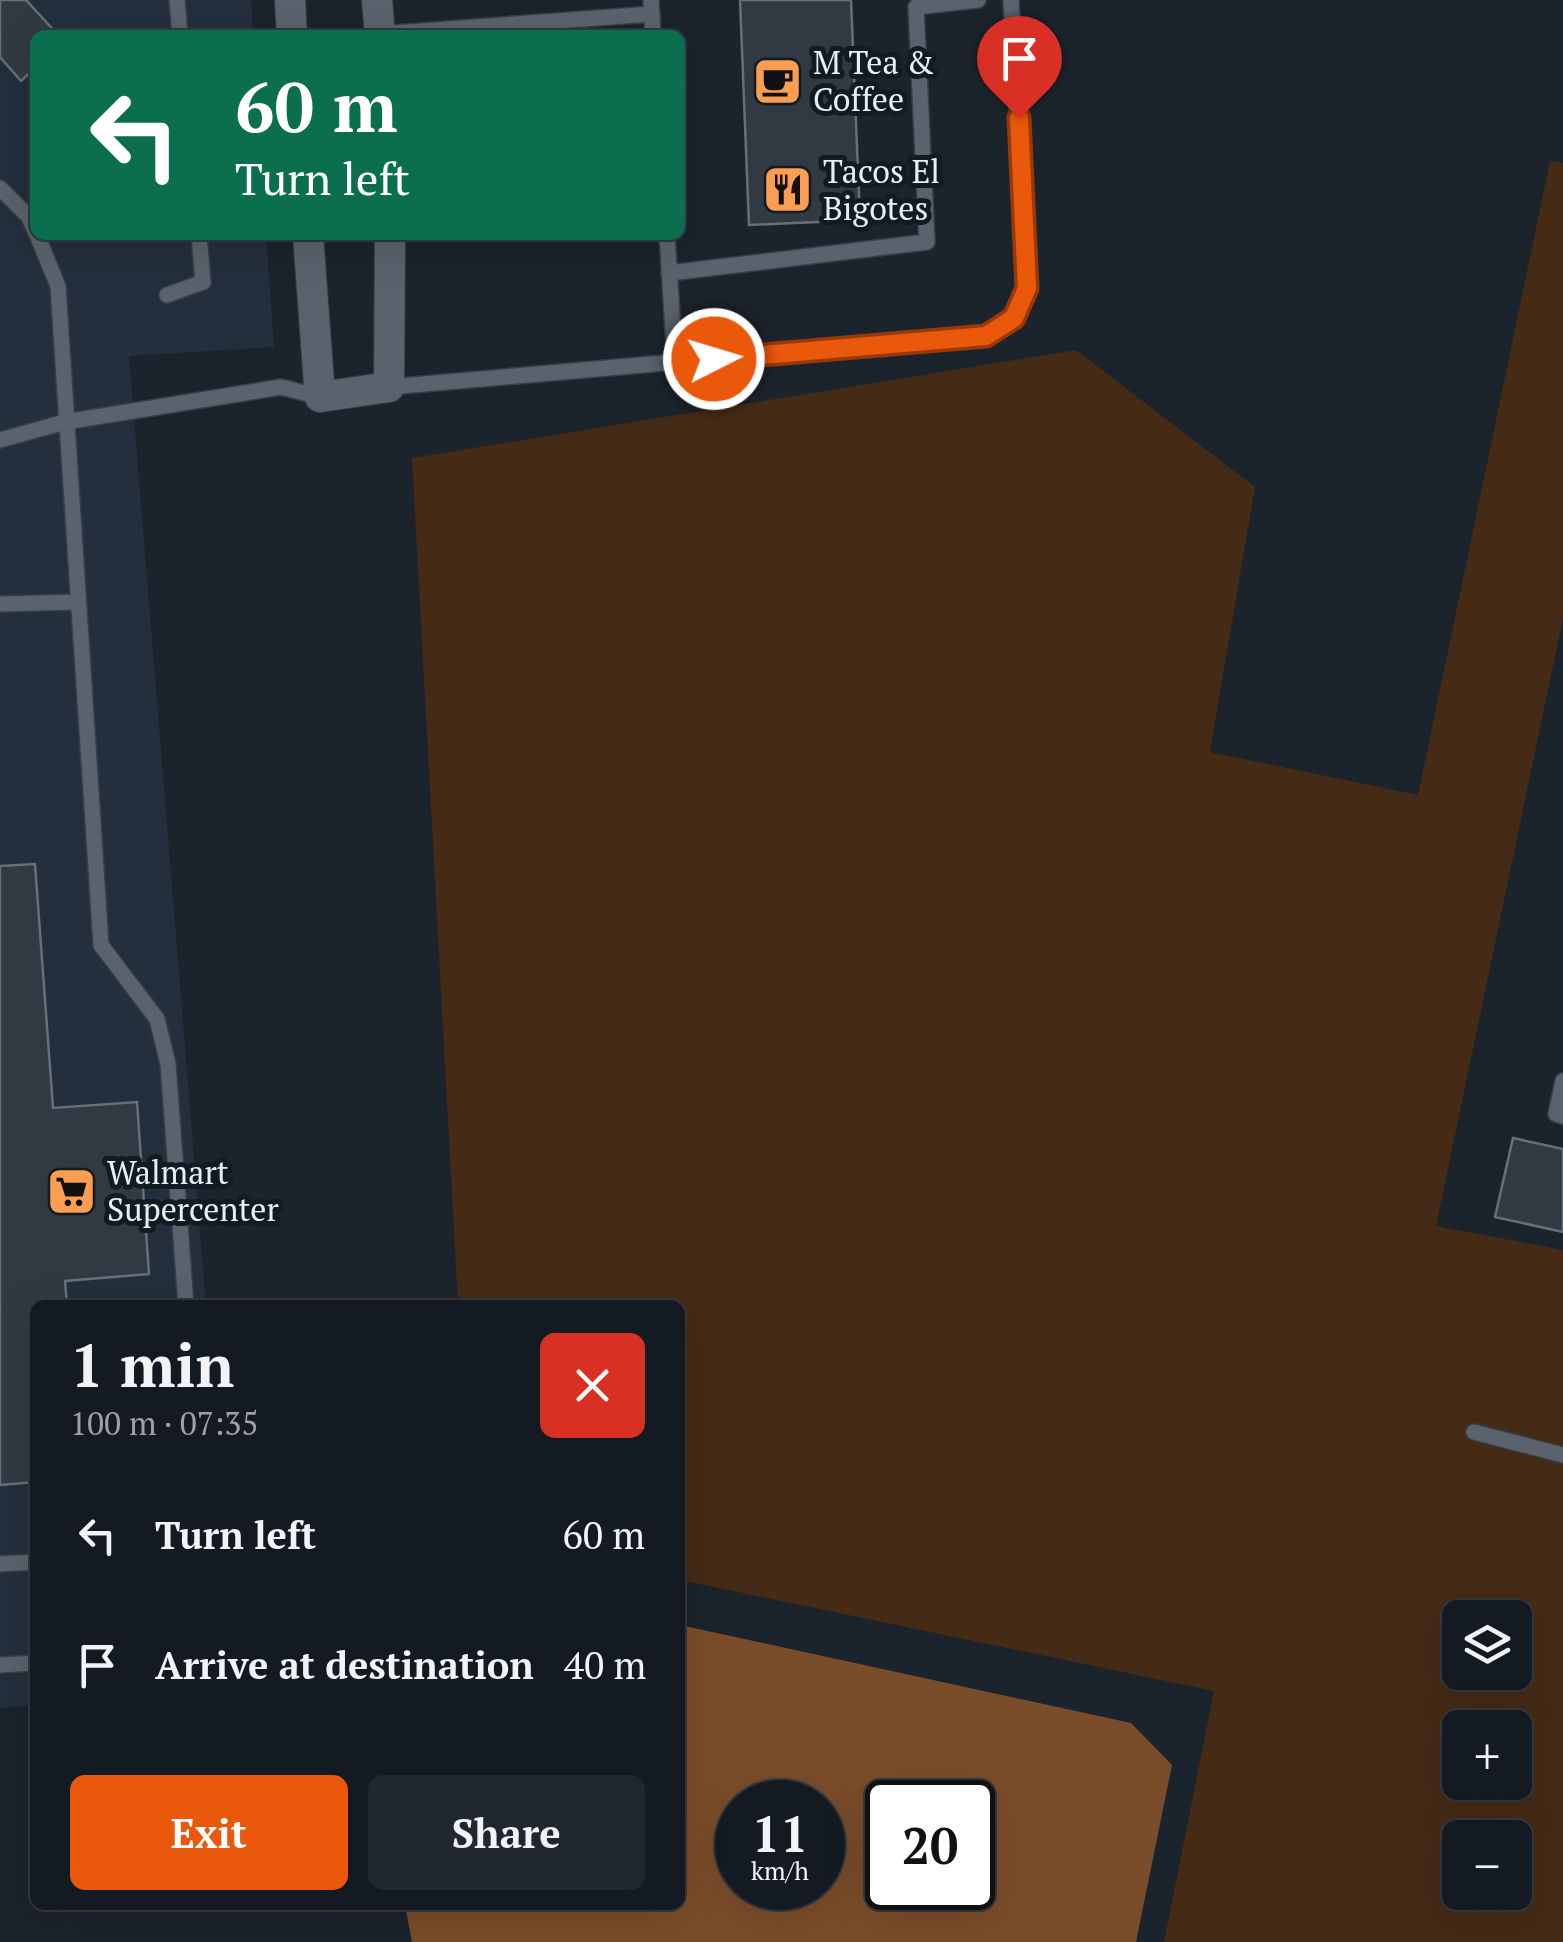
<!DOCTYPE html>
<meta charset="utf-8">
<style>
:root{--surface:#141a21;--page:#21272e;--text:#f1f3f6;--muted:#9da1a5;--line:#33383f;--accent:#ea580c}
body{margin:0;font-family:"PT Serif",serif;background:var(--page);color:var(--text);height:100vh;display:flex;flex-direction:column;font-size:38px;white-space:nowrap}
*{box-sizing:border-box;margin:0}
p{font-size:32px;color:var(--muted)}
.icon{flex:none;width:55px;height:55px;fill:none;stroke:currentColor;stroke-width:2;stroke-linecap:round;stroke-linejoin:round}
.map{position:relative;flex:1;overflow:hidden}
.sheet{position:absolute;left:30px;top:1300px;width:655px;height:610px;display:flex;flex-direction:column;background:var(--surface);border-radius:15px;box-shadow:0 10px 40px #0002,0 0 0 2px var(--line)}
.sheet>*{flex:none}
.top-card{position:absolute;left:30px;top:30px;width:655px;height:210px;border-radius:15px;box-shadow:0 10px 40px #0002,0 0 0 2px var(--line);background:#0b6e4f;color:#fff;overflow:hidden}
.tools{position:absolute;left:1442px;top:1600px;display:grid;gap:20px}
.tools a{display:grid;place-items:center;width:90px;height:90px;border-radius:15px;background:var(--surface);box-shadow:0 10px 40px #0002,0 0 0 2px var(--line);font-size:50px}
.speed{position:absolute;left:715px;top:1780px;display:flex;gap:20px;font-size:50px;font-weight:700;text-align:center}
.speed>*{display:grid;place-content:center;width:130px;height:130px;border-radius:50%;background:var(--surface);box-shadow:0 10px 40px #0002,0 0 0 2px var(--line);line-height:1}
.speed small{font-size:25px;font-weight:400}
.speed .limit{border:5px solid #111;border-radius:15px;background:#fff;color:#111}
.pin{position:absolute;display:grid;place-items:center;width:85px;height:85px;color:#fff;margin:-102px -42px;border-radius:50% 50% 50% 0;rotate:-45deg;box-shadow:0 0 10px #0007}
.pin .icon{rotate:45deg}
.me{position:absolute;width:110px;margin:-55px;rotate:85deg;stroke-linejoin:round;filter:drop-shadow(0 0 8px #0008)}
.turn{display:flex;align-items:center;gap:35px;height:210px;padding:0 40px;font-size:45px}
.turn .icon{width:130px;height:130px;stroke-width:2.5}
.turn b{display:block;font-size:70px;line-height:85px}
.round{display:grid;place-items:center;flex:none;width:105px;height:105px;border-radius:15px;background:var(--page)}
.summary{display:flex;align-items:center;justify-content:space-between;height:170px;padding:0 40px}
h1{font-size:60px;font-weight:700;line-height:75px}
.action{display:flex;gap:20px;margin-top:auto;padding:20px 40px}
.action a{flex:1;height:115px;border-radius:15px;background:var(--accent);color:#fff;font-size:40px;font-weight:700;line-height:115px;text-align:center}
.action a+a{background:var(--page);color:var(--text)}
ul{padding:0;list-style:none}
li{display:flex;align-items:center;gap:30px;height:130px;padding:0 40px}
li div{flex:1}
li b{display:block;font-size:38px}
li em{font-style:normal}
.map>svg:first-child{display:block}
.built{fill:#232f3c}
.green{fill:#452b16;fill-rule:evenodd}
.water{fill:#7a4d2a;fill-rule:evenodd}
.building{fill:#313a43;stroke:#666f7a;stroke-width:2.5}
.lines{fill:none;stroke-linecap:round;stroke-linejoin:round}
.lane-casing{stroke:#383e45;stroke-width:18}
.street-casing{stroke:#383e45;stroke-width:32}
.lane{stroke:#5a636d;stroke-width:15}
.street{stroke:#5a636d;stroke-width:30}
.route-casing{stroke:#983908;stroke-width:25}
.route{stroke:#ea580c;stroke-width:18}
.labels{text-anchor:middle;stroke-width:10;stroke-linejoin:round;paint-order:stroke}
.poi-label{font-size:32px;fill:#e8eef4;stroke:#121a22;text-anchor:start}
</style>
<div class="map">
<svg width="1563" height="1942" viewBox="0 0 1563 1942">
<rect width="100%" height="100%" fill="#1b232c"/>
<path class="built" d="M0 0H251L253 35H35V235H266L274 347 129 356 206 1305H35V1705L0 1708Z"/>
<path class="green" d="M1550 161 1563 163V618L1436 1226 1563 1250V1942H1164L1214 1691 680 1580V1305H458L412 458 1076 350 1255 487 1210 752 1418 795ZM1460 1618H1515V1672H1460ZM1460 1728H1515V1782H1460ZM1460 1838H1515V1892H1460Z"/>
<path class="water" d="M680 1625 1131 1723 1172 1765 1136 1942H412L405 1905H680ZM738 1802H822V1888H738ZM888 1802H972V1888H888Z"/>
<path class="building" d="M0 0H26L58 35H35V68L21 81 0 57Z
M740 0H851L860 220 749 225Z
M35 864 53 1108 137 1102 149 1274 65 1281 67 1305H35V1482L0 1485V866Z
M1513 1138 1563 1149V1232L1495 1217Z"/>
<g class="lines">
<defs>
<path id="lane" d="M177 0 180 35
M651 0 653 35
M380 34 652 14
M0 188 29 217 35 231
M37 235 58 286 101 945 157 1019 168 1064 186 1305
M667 235 675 362
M669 273 927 242 916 7 978 0
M167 295 203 282 199 235
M389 387 987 335 1014 319 1027 288 1011 0
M0 440 65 422 281 387 320 397
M0 604 76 602
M1563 1081 1556 1114 1563 1116
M1474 1432 1563 1455
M0 1564 35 1562
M0 1665 35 1663"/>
<path id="street" d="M290 0 292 35
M377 0 380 35
M308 235 320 397 389 387 390 235"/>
</defs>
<use href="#lane" class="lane-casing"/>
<use href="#street" class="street-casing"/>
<use href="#lane" class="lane"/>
<use href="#street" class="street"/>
</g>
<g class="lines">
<defs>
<path id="route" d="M714 359 986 336 1014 318 1027 288 1019 118"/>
</defs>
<use href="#route" class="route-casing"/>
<use href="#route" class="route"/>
</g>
<defs>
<symbol id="cafe-square" viewBox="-11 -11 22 22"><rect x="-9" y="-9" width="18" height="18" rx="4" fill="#fb9e51" stroke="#121a22"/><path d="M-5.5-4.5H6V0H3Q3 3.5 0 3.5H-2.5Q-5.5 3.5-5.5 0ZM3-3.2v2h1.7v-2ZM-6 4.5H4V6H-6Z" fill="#111"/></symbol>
<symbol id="restaurant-square" viewBox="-11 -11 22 22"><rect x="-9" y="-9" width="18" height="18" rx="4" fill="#fb9e51" stroke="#121a22"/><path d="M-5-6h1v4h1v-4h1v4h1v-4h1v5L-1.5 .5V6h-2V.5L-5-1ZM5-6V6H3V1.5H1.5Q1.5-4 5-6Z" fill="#111"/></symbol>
<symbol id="supermarket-square" viewBox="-11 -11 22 22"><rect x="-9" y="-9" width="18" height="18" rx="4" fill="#fb9e51" stroke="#121a22"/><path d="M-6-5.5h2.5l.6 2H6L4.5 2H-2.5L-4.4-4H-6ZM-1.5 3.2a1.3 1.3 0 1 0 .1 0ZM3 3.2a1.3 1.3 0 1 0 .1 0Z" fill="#111"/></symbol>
</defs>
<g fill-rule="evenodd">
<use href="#cafe-square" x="750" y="54" width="55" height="55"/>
<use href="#restaurant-square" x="760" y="162" width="55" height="55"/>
<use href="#supermarket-square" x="44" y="1164" width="55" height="55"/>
</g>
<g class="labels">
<g class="poi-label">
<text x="813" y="74">M Tea &amp;<tspan x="813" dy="37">Coffee</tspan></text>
<text x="823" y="183">Tacos El<tspan x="823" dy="37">Bigotes</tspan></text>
<text x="107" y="1184">Walmart<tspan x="107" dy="37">Supercenter</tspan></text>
</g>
</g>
</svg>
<div class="tools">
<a><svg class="icon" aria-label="layers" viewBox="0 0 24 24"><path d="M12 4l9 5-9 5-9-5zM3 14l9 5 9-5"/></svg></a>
<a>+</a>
<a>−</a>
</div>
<div class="speed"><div>11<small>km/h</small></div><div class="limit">20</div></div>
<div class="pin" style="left:1019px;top:118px;background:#d93025"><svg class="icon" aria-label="arrive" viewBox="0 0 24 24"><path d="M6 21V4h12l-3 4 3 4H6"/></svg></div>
<svg class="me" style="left:714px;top:359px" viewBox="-20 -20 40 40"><circle r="17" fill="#ea580c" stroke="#fff" stroke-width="3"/><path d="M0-11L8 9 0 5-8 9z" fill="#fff"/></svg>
<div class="top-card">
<div class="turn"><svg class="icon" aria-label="left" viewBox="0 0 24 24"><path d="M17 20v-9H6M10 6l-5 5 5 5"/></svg><div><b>60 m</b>Turn left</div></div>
</div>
<section class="sheet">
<div class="summary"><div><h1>1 min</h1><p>100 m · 07:35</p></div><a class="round" style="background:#d93025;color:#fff"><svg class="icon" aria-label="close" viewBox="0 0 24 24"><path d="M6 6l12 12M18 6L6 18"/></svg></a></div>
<ul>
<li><svg class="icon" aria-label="left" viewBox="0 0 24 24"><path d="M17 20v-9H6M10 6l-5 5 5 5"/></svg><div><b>Turn left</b></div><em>60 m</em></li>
<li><svg class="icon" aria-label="arrive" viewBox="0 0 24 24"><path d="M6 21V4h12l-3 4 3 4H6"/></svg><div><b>Arrive at destination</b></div><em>40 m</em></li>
</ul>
<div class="action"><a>Exit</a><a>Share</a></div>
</section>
</div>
